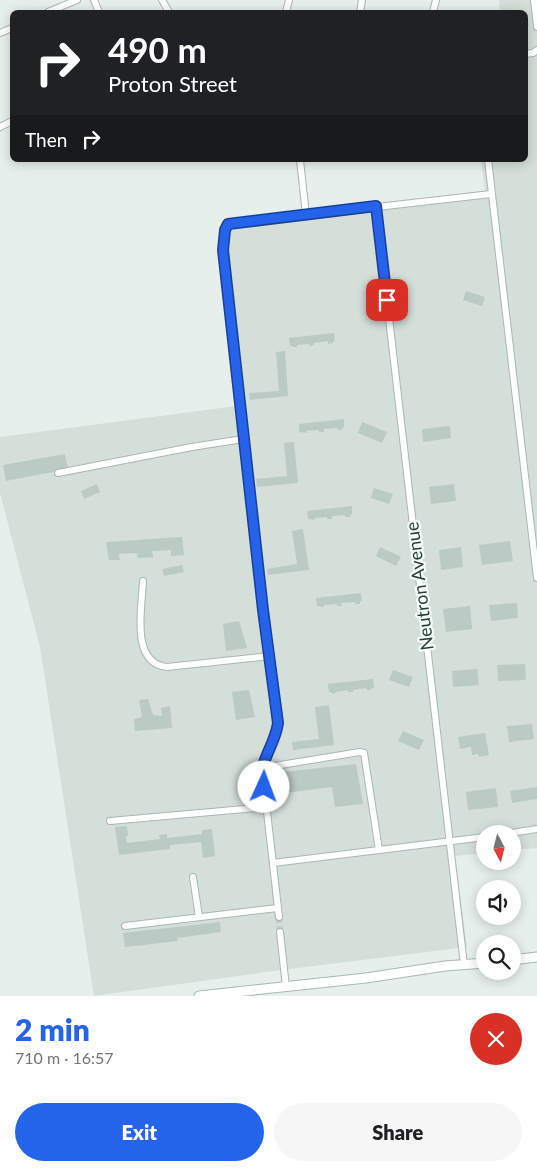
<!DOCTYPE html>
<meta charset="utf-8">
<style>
:root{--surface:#fff;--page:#f6f6f6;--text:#202124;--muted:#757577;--accent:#2563eb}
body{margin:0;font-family:Lato,sans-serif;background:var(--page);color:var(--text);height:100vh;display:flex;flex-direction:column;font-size:19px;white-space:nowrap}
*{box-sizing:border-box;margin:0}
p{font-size:16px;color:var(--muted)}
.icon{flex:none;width:28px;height:28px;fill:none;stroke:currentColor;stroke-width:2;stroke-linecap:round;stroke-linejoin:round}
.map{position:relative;height:996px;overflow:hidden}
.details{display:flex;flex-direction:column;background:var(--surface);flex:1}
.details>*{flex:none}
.hud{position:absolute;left:10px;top:10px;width:518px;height:152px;border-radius:8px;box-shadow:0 2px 12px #0003;background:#202124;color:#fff;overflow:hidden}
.needle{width:32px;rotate:173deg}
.buttons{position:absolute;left:476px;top:825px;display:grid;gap:10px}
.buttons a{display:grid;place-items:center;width:45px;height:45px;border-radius:50%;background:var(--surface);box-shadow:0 2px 12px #0003;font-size:25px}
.pin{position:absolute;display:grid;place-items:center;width:42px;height:42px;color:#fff;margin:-21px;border-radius:10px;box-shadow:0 2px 8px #0006}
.me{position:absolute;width:55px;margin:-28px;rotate:2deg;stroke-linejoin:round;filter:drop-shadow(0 0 4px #0008)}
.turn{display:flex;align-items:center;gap:18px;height:105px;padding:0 15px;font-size:22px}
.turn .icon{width:65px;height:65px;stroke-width:2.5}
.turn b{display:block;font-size:35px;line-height:42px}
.then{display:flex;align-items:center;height:48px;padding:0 15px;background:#0003;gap:10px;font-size:19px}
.round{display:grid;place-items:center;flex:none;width:52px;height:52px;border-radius:26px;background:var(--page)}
.headline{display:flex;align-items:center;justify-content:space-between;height:85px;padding:0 15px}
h1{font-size:30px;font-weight:800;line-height:38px;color:var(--accent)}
.button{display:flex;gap:10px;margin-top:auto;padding:10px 15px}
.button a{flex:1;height:58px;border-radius:30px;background:var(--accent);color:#fff;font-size:20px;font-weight:800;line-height:58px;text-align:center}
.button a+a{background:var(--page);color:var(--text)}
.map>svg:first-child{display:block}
.built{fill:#d4dfda}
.building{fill:#bbcac4}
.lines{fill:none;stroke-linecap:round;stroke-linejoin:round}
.minor-tunnel{stroke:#bfccc8;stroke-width:6;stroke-dasharray:6 3;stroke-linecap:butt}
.minor-casing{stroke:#a8b8b2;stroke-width:8}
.secondary-casing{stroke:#a4bbb3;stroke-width:11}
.minor{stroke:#fff;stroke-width:6}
.secondary{stroke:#fff;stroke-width:9}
.route-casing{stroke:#184099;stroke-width:12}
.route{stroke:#2563eb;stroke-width:9}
.labels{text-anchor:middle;stroke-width:4.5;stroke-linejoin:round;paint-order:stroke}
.street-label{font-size:18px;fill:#24423a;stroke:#f7fbf9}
</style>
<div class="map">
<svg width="537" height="996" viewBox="0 0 537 996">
<rect width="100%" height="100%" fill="#e6efeb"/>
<path class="built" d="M499 0H537V848L513 850 512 834H485V853L455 856 467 947 266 972 94 996 40 647 0 493V437L244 405 225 243 226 231 230 225 485 191 481 160H525V12H500Z"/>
<path class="building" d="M466 291 485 297 482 306 463 300Z
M334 333 335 341H333V343L328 344V341L314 343V345L310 346 309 344 297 345V347H293V346H290L289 338Z
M285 351 288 396 250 400 249 393 279 391 276 352Z
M344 419V427L342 428V430H337V428L324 429V432H319V430L306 431 307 433 299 432V424Z
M362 422 387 432 382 443 358 433Z
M450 426 451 438 423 442 422 429Z
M294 442 298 483 257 487 256 479 287 476 284 443Z
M65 454 68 469 6 481 3 465Z
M97 484 100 492 84 499 81 491Z
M454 484 456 501 431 504 429 487Z
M374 488 393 494 389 504 371 498Z
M352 506V514L350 515 351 517H345V515L332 516V519H327V517L315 518V520L308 519 307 511Z
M303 529 309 570 268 575 267 569 297 564 292 531Z
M182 537 184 555 171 556V550L152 551 153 557 138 558 137 553 119 554 120 560H109L106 542Z
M510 541 513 561 482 565 479 545Z
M380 547 401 557 396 566 376 556Z
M461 547 463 567 441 570 439 550Z
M182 565 184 572 164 576 162 569Z
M361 593 362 601H360V604H355V602L341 603 342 606H337V604L324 605V607L317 606 316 598Z
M517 603 518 618 491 621 489 605Z
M470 606 472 629 446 632 443 609Z
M239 621 247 648 226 651 223 624Z
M525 664 526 680 498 681 497 665Z
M477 669 479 685 453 687 452 671Z
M393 670 413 677 409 687 389 680Z
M373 679 374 688H371L372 690H367L366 688 353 690V692H348V690L336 692V693L332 694 331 692H329L328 684Z
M249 690 255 717 236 720 232 692Z
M148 699 153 715 162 716 161 708 170 706 172 728 135 731 134 719 142 717 139 700Z
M329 705 334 745 293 750 292 742 319 739 315 707Z
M532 724 534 739 509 742 507 726Z
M403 731 424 740 419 750 398 741Z
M485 733 489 755 479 757 478 754 472 755 471 747 460 749 458 737Z
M356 764 363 804 335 807 332 787 285 793 283 772Z
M537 787V799L512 803 510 791Z
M496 788 498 807 468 810 466 792Z
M127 826 128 836 126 837 127 843 160 839 159 835 167 834V838L202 834V830L212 829 215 856 203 858 201 842 170 845V849L119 855 115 827Z
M220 922 221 932 177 938 178 941 125 947 123 933Z"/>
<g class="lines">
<path class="minor-tunnel" d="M279 917 280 932"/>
<defs>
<path id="minor" d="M94 0 99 12
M162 0 169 12
M534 0 537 27
M48 12 77 0
M286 12 289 0
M360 12 362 0
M433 12 436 0
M0 33 12 28
M525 54 533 53 537 50
M0 127 12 121
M300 160 306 215
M488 160 537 578
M376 206 464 965
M58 473 192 447 243 439
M143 581C142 608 130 663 167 667L270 656
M262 768 360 752 364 753 379 850
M110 821 266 807
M505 834 537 829
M273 863 485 837
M193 877 199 917
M279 917 262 768C268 753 276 739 278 723L263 609 223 250 225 230 228 224 491 194
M125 926 278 908
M280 932 286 987"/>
<path id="secondary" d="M512 960 537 957
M199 996 366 978 445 966 485 963"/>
</defs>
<use href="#minor" class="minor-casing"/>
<use href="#secondary" class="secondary-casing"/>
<use href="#minor" class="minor"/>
<use href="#secondary" class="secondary"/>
</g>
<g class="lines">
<defs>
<path id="route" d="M264 787C263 780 261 772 263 766 267 751 276 739 278 723L263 610 223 250 225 230 228 224 376 206 387 300"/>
</defs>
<use href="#route" class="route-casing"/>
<use href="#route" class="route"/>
</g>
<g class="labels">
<g class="street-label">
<text transform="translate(420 586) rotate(-97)" y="6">Neutron Avenue</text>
</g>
</g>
</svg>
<div class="buttons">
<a><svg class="needle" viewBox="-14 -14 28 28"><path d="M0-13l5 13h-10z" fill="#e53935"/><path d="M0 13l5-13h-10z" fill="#757577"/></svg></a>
<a><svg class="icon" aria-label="sound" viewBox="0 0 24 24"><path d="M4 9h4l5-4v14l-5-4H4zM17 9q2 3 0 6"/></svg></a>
<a><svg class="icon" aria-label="search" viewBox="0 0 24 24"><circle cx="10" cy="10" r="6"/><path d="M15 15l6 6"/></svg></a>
</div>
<div class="pin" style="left:387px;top:300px;background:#d93025"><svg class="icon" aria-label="arrive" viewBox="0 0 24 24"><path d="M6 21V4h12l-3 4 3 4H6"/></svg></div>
<svg class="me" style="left:264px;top:787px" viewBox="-20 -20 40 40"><circle r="19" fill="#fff"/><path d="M0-13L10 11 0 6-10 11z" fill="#2563eb"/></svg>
<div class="hud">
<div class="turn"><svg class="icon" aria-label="right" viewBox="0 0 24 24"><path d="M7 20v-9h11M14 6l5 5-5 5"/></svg><div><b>490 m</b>Proton Street</div></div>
<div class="then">Then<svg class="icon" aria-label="right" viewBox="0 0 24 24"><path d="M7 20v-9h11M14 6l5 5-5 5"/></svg></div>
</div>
</div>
<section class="details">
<div class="headline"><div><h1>2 min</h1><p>710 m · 16:57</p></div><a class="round" style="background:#d93025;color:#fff"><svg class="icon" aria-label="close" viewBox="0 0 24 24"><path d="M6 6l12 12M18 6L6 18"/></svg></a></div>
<div class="button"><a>Exit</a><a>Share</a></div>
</section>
